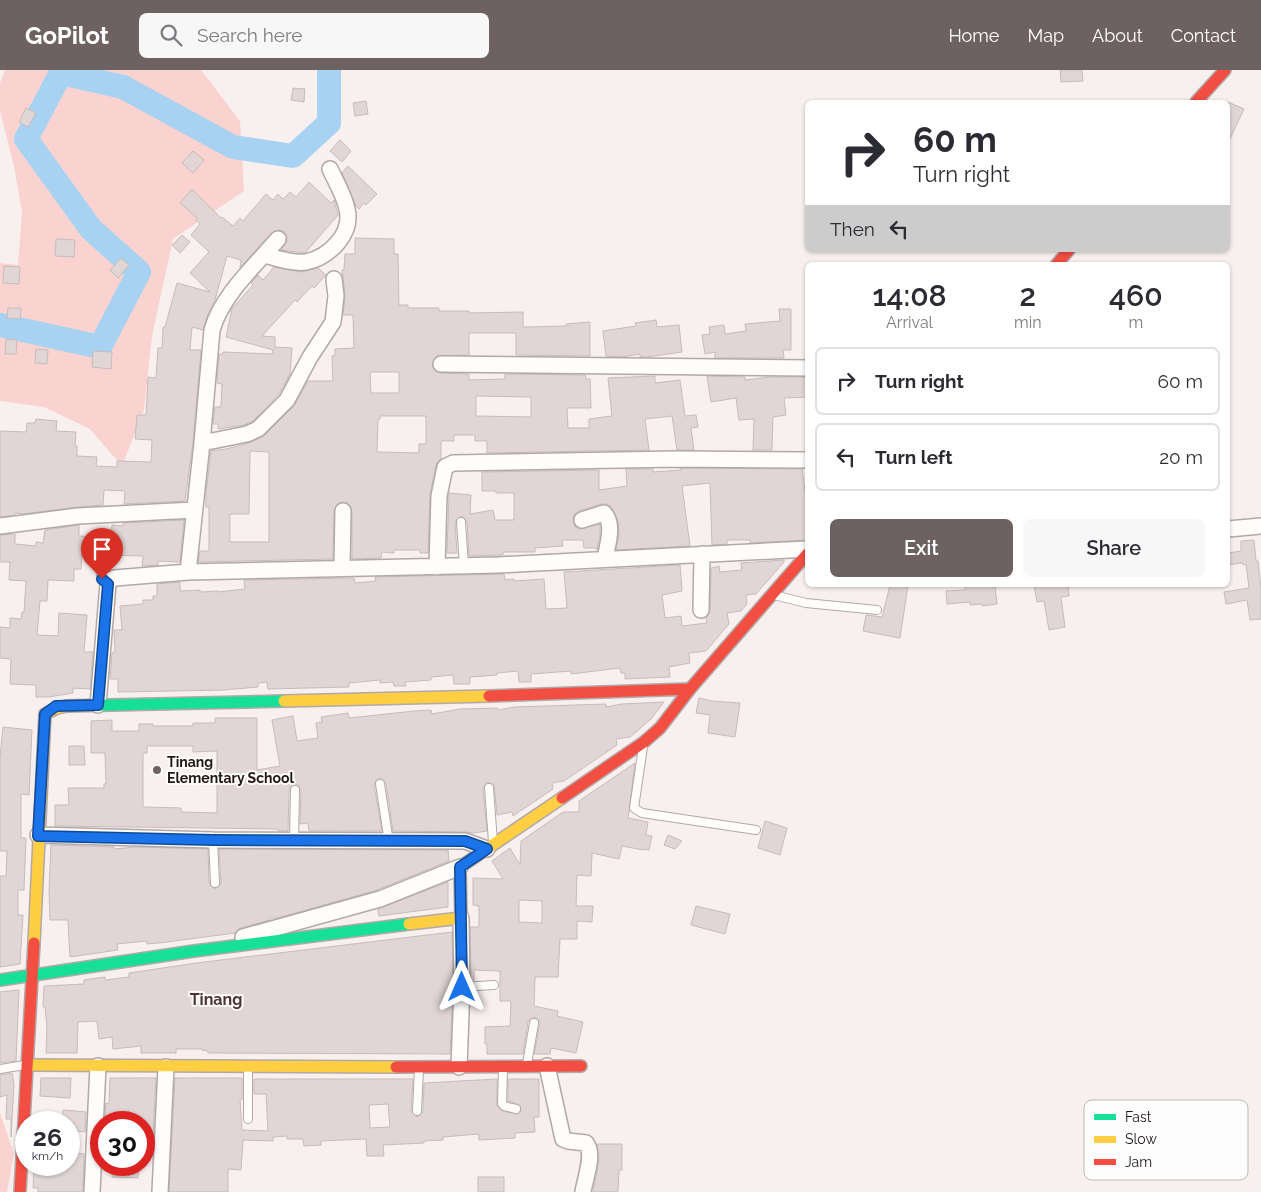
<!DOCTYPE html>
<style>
:root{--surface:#fff;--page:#f7f7f7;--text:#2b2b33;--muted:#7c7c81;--line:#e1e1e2;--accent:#6d6261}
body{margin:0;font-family:Raleway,sans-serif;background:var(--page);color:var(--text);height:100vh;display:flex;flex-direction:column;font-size:19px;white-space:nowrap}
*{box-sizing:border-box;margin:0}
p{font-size:16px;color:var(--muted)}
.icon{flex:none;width:28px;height:28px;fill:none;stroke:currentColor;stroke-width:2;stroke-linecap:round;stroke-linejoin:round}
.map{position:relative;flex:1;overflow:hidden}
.drawer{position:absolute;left:805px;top:192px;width:425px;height:325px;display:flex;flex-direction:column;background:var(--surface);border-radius:8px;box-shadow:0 1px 4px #0004}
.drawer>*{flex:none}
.banner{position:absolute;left:805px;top:30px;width:425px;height:152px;border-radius:8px;box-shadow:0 1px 4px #0004;background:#fff;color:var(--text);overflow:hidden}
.speed{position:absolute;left:15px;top:1041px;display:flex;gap:10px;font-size:25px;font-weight:700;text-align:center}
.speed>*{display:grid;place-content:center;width:65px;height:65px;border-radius:50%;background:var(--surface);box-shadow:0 1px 4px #0004;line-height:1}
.speed small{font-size:12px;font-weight:400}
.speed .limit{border:8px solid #d22;background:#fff;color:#111}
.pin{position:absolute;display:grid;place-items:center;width:42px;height:42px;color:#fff;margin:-51px -21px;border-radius:50% 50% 50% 0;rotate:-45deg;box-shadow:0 0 5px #0007}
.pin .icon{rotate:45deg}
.me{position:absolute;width:55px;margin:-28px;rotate:0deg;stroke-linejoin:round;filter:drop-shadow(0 0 4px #0008)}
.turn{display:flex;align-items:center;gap:18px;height:105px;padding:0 25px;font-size:22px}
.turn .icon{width:65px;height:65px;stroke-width:2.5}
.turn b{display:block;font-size:35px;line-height:42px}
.then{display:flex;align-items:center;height:48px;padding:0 25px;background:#0003;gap:10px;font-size:19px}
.eta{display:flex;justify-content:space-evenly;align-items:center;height:85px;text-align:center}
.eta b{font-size:30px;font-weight:600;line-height:35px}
.primary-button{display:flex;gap:10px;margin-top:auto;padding:10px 25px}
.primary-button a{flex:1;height:58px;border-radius:8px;background:var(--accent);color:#fff;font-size:20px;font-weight:600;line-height:58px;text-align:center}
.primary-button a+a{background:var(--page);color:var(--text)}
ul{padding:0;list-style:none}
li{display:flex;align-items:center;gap:15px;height:68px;margin:0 10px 8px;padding:0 15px;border:2px solid var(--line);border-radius:8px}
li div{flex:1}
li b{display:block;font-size:19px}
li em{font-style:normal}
header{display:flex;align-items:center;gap:30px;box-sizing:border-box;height:70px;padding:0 25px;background:var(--accent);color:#fff}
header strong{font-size:24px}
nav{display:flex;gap:28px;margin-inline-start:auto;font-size:18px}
.search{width:350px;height:45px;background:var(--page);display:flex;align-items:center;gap:12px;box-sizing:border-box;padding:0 18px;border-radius:8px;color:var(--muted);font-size:19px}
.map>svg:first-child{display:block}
.green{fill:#fad3d0}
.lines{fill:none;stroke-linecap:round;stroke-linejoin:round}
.river{stroke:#a7d2f2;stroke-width:24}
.building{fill:#e1d6d5;stroke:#c6bcbb;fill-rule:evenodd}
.lane-casing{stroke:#b2a8a7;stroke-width:10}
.street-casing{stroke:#b2a8a7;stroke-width:18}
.fast-casing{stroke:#b2a8a7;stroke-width:14}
.slow-casing{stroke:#b2a8a7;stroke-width:14}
.jam-casing{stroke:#b2a8a7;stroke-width:14}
.lane{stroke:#fefdfc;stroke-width:8}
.street{stroke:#fefdfc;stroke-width:15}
.fast{stroke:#16e098;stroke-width:11}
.slow{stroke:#ffcf43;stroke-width:11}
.jam{stroke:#f24e42;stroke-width:11}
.route-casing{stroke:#114b97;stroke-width:12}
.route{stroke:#1a73e8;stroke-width:9}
.poi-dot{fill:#6d6261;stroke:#fdfdfd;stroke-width:2}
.labels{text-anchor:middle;stroke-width:4;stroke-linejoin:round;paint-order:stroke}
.poi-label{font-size:14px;font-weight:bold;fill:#221615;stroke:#fdfdfd;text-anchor:start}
.quarter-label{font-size:16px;font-weight:bold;fill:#4f3332;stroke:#fdfdfd}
.key{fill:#fdfdfd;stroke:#bbb8b7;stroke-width:1}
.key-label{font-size:14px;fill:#221615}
</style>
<header>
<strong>GoPilot</strong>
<div class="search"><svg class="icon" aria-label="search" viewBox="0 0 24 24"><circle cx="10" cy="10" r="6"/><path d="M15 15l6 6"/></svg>Search here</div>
<nav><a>Home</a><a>Map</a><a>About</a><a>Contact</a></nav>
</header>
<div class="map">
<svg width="1261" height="1122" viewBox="0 0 1261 1122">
<rect width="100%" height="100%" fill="#f8f0ee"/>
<path class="green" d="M5 0H201L240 51 244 121 173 169 152 266 144 340 122 396 90 359 44 337 0 331V193L18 195 22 143 14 96 0 41V13Z
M0 1043 14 1084 7 1122H0Z"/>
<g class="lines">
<path class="river" d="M0 255 100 277 139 202 91 159 26 69 61 3 123 17 233 77 293 86 329 53V0"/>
</g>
<path class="building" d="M1060 0H1082L1083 11 1061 12Z
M293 18 305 19 304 32 291 30Z
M366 31 368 44 355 46 353 33Z
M1228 32 1244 39 1228 73Z
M26 38 36 43 28 57 19 52Z
M340 70 351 81 342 92 330 81Z
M193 81 204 90 193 103 182 93Z
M348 96 377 124 366 135 364 133 359 139 356 136 342 103Z
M309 112 331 133 334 130 338 145 305 183 281 180 287 171V167L285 162 279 160 271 163 240 198 241 190 227 186 215 230 208 244 203 260 192 257 190 280H201L193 372 185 431 124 434 125 421 104 420 103 435 77 437 23 444 15 443V445L0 447V361L26 362 27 353H35L36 349 57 351 56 361 76 362 75 376H77V386L97 387 96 396 117 397V391L151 392 152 370 135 369 137 345H146L148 307 156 308 158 278H162L163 257H165L177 213 210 222 190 203 209 182 191 165 200 154 196 150 197 148 180 133 192 119 221 148 222 147 233 156 240 148 243 151 266 124 273 130 278 124 283 129 290 122 296 127Z
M182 165 190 172 180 183 172 175Z
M355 168 394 169V184H398L399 235H408V238H439V241H469V243L523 242V257L566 256V254L590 252V286L516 285V263H469V285L437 286 432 293 433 298 436 302 441 303 469 304V310L505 309V304L585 305 586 309H590L591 338H567L568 358H589V349L612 346 608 308 655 306V313L680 310 685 346 696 345 698 357 691 358 694 380H677L672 346 645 349 649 380 487 383V371H475V365H454V371H441V389L436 395 430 424 428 483H420V480H394V483L382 482 381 488 352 489V441L348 433 343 432 338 433 334 440 333 489 198 492 200 481H209V437H206V423L211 381 226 379 249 373 264 366 294 336 308 311H333L332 286 335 285V279L354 278 353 245H343L345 225 342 200H344L345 184H355ZM370 302H399V323H371ZM476 326 531 327V347L476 346ZM380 346H426V374H419V383L377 382 378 349H380ZM250 381 269 382V472H230V444H249Z
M56 169 75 170 74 187 55 186Z
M121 188 129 195 118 208 110 200Z
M4 196 20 197 19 214 3 213Z
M274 197 301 202 318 198 326 205 314 218 312 216 297 232 295 230 262 266 275 267V277L292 278 290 304 279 324 253 351 244 355 218 359V354H213L215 337H221L222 314 217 313 219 284H223V282L272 284 273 280 226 267 232 239 253 215 251 213 258 205 263 210Z
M8 238H21L20 249 7 248Z
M779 239H791V280H783L784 288H715V282L705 284 702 265 710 264 709 257 724 255 725 264 746 261 745 254 780 251Z
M656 250 657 257 679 255 682 282 647 287H640V284L622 287 606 286 603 261 636 256 635 253Z
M6 269 17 270 16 284H5Z
M36 279 48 280 47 294 35 293Z
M93 281 112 282 111 299 92 297Z
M707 306 745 307V310L771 307H808V327L784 328 786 345 773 347 772 380H753L754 349 739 350 736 328 711 332Z
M680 398 802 399 808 442V470L750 473V470H727V474L712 475 710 413 682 416 690 476 616 480 619 466 618 450 611 437 607 434H602L579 441 575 444 573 448 575 457 580 459 600 454V464L597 480 596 478H584L583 470H562L563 476 535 478V482H503V485L469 486 467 452 465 448 461 446 458 448 455 452 457 483H447L449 423 471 425 470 444 493 440 495 450H514V423H496V421H482V402L599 400V420L627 416 626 399H653V402L681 400Z
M184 450 180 492 158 491V495L142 496 143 486 104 485 102 482 98 481 94 485 82 484 81 499H74V511L48 510 47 531H40L37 565 58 566 59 543 87 545 84 582H93L90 619 73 618V623L49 627H36V615L10 614 11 589 0 588V557L10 558V548L21 549 22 542H24L26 511 9 510 10 492H0V465L15 464V474L36 476V472L43 473 45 460 79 455V466L111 468 112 455 123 456V453Z
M1254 470 1256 491H1258L1261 518V549L1250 550 1247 530 1226 534 1224 522 1249 518 1246 494 1243 495 1242 493 1228 495V483L1241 481V471Z
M784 490V492L756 524 746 525 747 534 741 541 727 543 729 554 706 581 689 583 690 593 669 597 670 607 625 609V603H621L620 598 571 604V601L531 604V612H519L518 601 497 603V605L470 607V614H454L453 605 431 607V610L405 612 406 616H394L393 612 380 613V610L349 613V617L268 619 267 612 258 613V617L224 620 118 622V609H110L112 583 115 582 114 560H122L120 536 143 534V530H153V526H157V514L180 512V521L200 520V522L218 521V522L245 519 244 510 354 508 355 513 376 511 375 507 504 504 505 510 514 509V511L544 509 546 539 567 538 564 502 680 495 682 521 662 525 665 548 681 546 682 556 707 553 706 548 710 540 711 498 719 496 720 502 742 500 741 493Z
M890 515H908L900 568 863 561 866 545 882 547Z
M965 515H995L997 534 982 536V534L970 535V532L947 534 946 521 965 520Z
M1034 515H1068L1069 526 1061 527 1065 557 1049 560 1044 531 1037 532Z
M699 628 712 631 740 633 735 667 708 663 710 645 696 643Z
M664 632 651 649 636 662 630 667 616 669 617 675 564 711 552 713 553 719 513 746 512 742 497 745 494 715 489 712 485 714 483 718 487 761 474 763 465 762 393 761 386 713 384 710 380 708 376 710 374 715 382 761H309L308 753 300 754 301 720 298 715 295 714 290 717 289 720 288 761H278V759L55 756V735H69L68 718H104V714H106L105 683H91V651L112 650V661H139V654H153V656H193V653H215V648H257V700L280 696 272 650 293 646 297 671 318 668 316 653 322 652 321 647 348 643 349 648 414 641 431 640 432 644 460 639 497 638 498 640 514 637 606 634V637L622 634ZM147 676H193V682L217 681V743L181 742V738L143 737V683H147Z
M3 657 32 660 29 725 21 724V768H26L24 820H18V845H23L20 894 0 897V806H6L7 781H0V687Z
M69 676H84L85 695H69Z
M635 693 628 748 648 752 646 765 652 766 649 780 643 779V780L622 776 619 789 592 783 591 806 577 805 576 836H593L592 852 577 851V869H560L558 907H535L534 936 558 941 557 946 583 952 576 983 551 978 550 984H534L540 953 538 949 534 947 530 949 528 952 523 984H487V974H485V957L510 956 511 931H500V901L474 900V910H471L470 857H479V836L473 835V808L503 809 492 791 510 778 520 795 521 771 563 742H579V731ZM519 830 542 831V853L519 852Z
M765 751 787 758 780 785 758 778Z
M668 765 682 771 675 779 664 775Z
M51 775 114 777V779L136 777 208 779 209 813 211 816 215 819 218 817 221 813 219 779 448 780 449 791 377 820 278 848H270V850L240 858 235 863 159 873 147 874V871L117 874 118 880 70 887 68 850H50L49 821Z
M448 812V837L379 846 378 839Z
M696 836 730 844 725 864 691 855Z
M452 862 453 917 450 984 208 983V981L202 980V979H176V983H141V976L113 979 112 967 99 969 97 951 78 952 77 983H46L47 957 45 937H43L44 916 84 914V910L105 907V910L129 907V903L196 893Z
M19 920 16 991 0 993V922Z
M12 1003 14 1014 11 1067V1049H6L7 1025 0 1027V1005Z
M41 1008H71L70 1028 40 1026Z
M110 1008H156L152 1083H144V1052H105L106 1033 109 1034Z
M175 1008H242V1029L240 1030 242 1060 268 1061 266 1024H254V1009H413L411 1041 414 1045 417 1047 423 1042 424 1013 497 1009V1036L502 1041 517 1044 521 1041 520 1035 508 1031V1009H539V1047H534L535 1062 515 1063V1068L479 1070V1064L443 1067V1070L424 1071V1073L383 1075 384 1086H367L366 1069 321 1071V1075L304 1076 303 1069H287V1066L273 1067V1071L243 1070 241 1100 228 1099V1122H169ZM388 1034 390 1057 370 1058 369 1035Z
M63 1040 86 1042 85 1062 69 1060V1052H63Z
M597 1074H622V1100H619L618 1122H593L599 1091Z
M69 1082 84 1084 83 1122H38V1118H33L34 1095H69Z
M113 1095H139L138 1108 112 1107Z
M478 1107H504V1122H478Z"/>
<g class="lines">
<defs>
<path id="lane" d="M461 452 464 496
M99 487C100 498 99 507 108 514
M774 525 806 533 877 540
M643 677 634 738 642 743 756 760
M380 714 389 772
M489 718 493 772
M213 770 215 813
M294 771 295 720
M462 917 494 915
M527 994 534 953
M248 998V1049
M503 998 502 1034 504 1036 516 1039
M0 999 25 995
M417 1041 419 999"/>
<path id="street" d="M264 185C277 188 293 194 306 192 330 187 353 163 347 139 344 125 336 112 330 99
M441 294 808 298
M202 373 247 364 258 359 287 330 310 287 333 252 336 226 334 209
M582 450 604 443C615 454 607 476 605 489
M0 456 78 446 194 440
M1228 459 1261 456
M437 497 439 426 445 397 453 393 676 389 808 390
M342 498 343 441
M188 502 202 373 212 260C222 225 254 197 278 169
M701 540 702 484
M98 635 108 514 110 510 115 508 188 502 498 495 808 479
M38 765 213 770 465 771 487 779
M243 867 380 829 460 797
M547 996 563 1069 568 1071 586 1073C595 1084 585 1108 583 1122
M459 997 462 917 461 848
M92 1122 98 996
M160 1122 166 997"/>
<path id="fast" d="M67 636 284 631
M0 910 194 881 409 854"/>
<path id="slow" d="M284 631 489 626
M409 854 461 848 460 797 562 728
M34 873 45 644 57 638 67 636
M28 995 396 997"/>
<path id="jam" d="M1196 32 1225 0
M1056 195 1069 180
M489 626 690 619
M562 728 644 672 660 658 690 619 808 483
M396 997 581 996
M20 1122 34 873"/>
</defs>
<use href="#lane" class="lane-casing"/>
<use href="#street" class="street-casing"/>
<use href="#fast" class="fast-casing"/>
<use href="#slow" class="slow-casing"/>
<use href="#jam" class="jam-casing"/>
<use href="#lane" class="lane"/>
<use href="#street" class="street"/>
<use href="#fast" class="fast"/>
<use href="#slow" class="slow"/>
<use href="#jam" class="jam"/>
</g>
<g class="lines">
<defs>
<path id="route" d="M102 509 108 514 98 635 56 636 45 644 38 766 213 770 465 771 487 779 460 797 462 917"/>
</defs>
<use href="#route" class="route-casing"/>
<use href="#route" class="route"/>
</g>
<circle class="poi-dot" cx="157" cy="700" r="5"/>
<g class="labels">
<g class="poi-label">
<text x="167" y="697">Tinang<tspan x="167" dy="16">Elementary School</tspan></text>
</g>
<g class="quarter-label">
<text x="216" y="935">Tinang</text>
</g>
</g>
<rect x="1084" y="1030" width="164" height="80" rx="8" class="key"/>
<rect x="1094" y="1044" width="22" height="6" fill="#16e098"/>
<rect x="1094" y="1066" width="22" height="7" fill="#ffcf43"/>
<rect x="1094" y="1089" width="22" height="6" fill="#f24e42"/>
<g class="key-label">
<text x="1125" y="1052">Fast</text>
<text x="1125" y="1074">Slow</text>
<text x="1125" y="1097">Jam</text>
</g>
</svg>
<div class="speed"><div>26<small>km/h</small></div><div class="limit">30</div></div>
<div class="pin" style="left:102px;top:509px;background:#d93025"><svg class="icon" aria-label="arrive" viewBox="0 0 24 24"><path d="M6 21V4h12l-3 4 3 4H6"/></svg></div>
<svg class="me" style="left:462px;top:917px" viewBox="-20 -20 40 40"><path d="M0-17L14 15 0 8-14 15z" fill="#1a73e8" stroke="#fff" stroke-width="4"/></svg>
<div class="banner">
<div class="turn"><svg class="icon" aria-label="right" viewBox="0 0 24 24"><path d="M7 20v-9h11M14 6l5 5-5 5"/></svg><div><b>60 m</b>Turn right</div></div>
<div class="then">Then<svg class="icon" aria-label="left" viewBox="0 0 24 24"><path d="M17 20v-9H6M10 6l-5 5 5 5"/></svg></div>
</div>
<section class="drawer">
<div class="eta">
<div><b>14:08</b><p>Arrival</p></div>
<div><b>2</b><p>min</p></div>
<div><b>460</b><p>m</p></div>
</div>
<ul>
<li><svg class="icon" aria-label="right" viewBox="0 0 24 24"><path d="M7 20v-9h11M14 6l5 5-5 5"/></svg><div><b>Turn right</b></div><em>60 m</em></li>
<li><svg class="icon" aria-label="left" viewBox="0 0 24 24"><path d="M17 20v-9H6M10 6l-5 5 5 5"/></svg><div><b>Turn left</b></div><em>20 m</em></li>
</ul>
<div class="primary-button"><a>Exit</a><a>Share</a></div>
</section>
</div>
